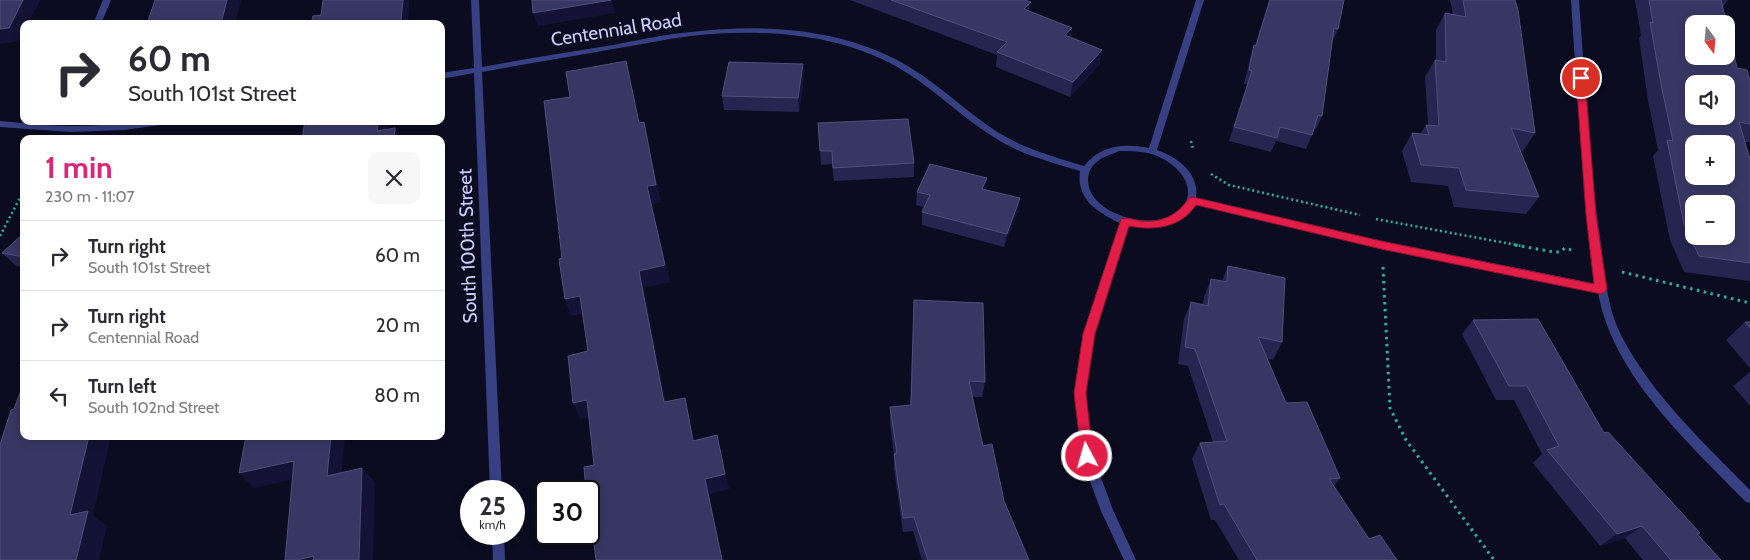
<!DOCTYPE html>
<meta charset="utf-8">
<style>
:root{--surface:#fff;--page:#f7f7f7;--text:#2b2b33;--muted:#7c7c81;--line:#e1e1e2;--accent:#db2777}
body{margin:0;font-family:Cabin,sans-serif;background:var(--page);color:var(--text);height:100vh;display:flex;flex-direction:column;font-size:19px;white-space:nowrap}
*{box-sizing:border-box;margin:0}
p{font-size:16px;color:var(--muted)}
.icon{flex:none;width:28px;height:28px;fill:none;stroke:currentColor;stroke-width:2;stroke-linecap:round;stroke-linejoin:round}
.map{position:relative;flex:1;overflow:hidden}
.details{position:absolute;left:20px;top:135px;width:425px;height:305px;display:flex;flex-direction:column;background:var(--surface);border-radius:10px;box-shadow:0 2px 8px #0003}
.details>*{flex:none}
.top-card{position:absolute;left:20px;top:20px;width:425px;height:105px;border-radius:10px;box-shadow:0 2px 8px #0003;background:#fff;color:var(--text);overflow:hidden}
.needle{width:32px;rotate:164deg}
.buttons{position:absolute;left:1685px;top:15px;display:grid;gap:10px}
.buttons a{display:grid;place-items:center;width:50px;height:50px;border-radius:10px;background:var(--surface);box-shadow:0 2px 8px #0003;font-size:25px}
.speed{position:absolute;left:460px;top:480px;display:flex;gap:10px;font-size:25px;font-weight:700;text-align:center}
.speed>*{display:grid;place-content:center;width:65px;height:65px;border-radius:50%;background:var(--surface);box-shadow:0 2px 8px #0003;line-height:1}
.speed small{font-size:12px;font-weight:400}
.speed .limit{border:2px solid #111;border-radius:8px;background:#fff;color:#111}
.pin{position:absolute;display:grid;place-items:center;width:42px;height:42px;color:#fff;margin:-21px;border:2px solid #fff;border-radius:50%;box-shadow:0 1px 5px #0007}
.me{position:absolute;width:55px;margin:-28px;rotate:354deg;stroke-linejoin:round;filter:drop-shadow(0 0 4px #0008)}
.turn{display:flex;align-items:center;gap:18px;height:105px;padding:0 25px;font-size:22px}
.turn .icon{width:65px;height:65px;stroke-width:2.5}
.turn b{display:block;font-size:35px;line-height:42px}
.round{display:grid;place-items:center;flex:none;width:52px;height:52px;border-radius:10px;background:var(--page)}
.summary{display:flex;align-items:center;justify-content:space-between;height:85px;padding:0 25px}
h1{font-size:30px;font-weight:700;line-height:38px;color:var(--accent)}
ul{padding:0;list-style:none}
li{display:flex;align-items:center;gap:15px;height:70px;padding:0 25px;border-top:1px solid var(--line)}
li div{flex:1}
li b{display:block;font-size:19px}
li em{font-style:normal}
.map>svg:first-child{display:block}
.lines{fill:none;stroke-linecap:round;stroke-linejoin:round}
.path-far1{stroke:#2ab595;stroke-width:2.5;stroke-dasharray:2 3;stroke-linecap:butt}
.path{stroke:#2ab595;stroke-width:3;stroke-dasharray:2.5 4.5;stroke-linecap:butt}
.street{fill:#364082;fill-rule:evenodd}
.wall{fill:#262550}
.shaded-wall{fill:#141335}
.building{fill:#383763;stroke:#4f4f7b;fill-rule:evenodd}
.route{fill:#e11d48;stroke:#92132f}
.labels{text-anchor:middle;stroke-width:5;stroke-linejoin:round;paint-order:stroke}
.street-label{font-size:19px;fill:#cdcfff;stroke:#0c0c21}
</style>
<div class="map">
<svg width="1750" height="560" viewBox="0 0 1750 560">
<rect width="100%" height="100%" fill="#0c0c21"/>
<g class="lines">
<path class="path-far1" d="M1191 141 1193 149
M1211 174 1229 185 1360 215
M1376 219 1522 246
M0 236 24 190"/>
<path class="path" d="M1515 245 1554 252H1560L1565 248 1575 251
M1383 267 1390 408 1406 440 1494 560
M1622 272 1750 303"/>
<path class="street" d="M103 0H111L101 24H93Z
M471 0H479L482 67C525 59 569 52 613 45 639 40 665 34 691 32 758 24 833 27 895 59 933 78 963 110 999 133 1025 149 1055 157 1084 166 1101 145 1123 143 1149 148L1196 0H1204L1157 150C1177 157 1200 173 1196 198L1381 241 1597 284C1583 190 1577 95 1571 0H1579C1585 82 1589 164 1601 245 1605 275 1607 309 1622 337 1653 396 1704 443 1750 490V503L1746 502C1690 444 1612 375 1598 292L1381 249 1194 204C1180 227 1153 230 1129 225L1094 334 1085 393 1093 456 1113 510 1136 560H1124L1101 511 1081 456 1075 393 1084 334 1120 223C1097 212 1076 199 1080 171 1050 162 1019 154 992 136 956 113 926 81 888 62 828 32 757 29 691 36 665 39 639 45 613 49 569 57 526 64 482 72L502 491H490L474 73 441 79V73L474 68ZM1119 151C1132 151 1145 151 1157 156 1186 168 1204 200 1168 217 1143 228 1088 212 1088 180 1088 172 1092 165 1098 161 1104 156 1113 154 1119 151Z
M0 121C24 123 49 126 73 126 106 126 139 121 172 121L168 124 124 130 71 132 0 127Z
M492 534H504L505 560H493Z"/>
</g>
<path class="wall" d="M850 0H1025L1031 2 1029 11 1072 28 1070 37 1102 50 1099 65 1070 97 996 67 997 55Z
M1269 0H1344L1338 29 1332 43 1322 116 1316 129H1314L1312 135 1306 149 1276 141 1271 152 1229 141 1247 84H1244L1250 59 1254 45H1255Z
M1450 0H1515L1535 133 1523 151 1520 150 1539 197 1526 214 1454 207 1448 186 1411 182 1402 151 1412 133 1420 134 1426 125H1428L1425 77 1435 60H1436V30L1445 13 1453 14Z
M1635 0H1728L1722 8 1737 68 1750 81V142H1745L1750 159V281L1684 272 1670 240 1653 156 1658 150 1648 100 1639 38 1641 35Z
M804 77 799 112 724 110 722 96Z
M818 123 914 163V177L834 181 832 164 821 165Z
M987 178 985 190 1018 211 1004 247 922 225V212L924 207 916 205 917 192Z
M24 233V267L16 266 2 253Z
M1228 266 1282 342 1273 360 1267 358 1286 403 1340 478 1334 486 1369 539 1397 560H1239L1215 520H1211L1192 459 1200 443 1213 442 1188 366 1178 364 1184 319 1191 302 1203 304 1204 297 1211 279 1222 281Z
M914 300 985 382 982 397H972L983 446 1004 501 1029 560H922L913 531 903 532 894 469V454L890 423V407L910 406Z
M1473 320 1604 433 1721 560H1643L1625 538 1600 546 1533 463 1542 454 1514 400H1496L1462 334Z
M1745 322H1750V368L1726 340Z
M1750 372V406L1733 386Z"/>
<path class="shaded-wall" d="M23 0H40L28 24H24V33L20 41 0 44V29Z
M227 0H241L235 24H221Z
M403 0H409L408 24H382V23Z
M612 0 615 13 538 26 533 13Z
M1031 2 1029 17 1024 9Z
M1072 28 1069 43 1065 35Z
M1102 50 1099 65 1070 97 1073 82Z
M803 64 804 77 799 112 798 98Z
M378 121H388L387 139 377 131Z
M644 122 661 202 651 204 670 282 644 288 669 418 664 402 639 271 647 186Z
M395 128 400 139H394Z
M987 178 985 191 982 189Z
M1020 198 1018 211 1004 247 1007 234Z
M580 296 586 313 571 316 565 299Z
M685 398 689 414 697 457 693 441Z
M587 400 594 416 580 419 573 403Z
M717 435 729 489 709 494 723 560H722L705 479Z
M89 436H111L93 515 107 526 99 560H76L70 515Z
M331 436H345L340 491 327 476Z
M294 461 308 476 254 488 239 473Z
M362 468 375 482 373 560H359Z
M1642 526 1625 538 1600 546 1617 534Z
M314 556 318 560H297Z"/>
<path class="building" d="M0 0H23L9 28 0 29Z
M155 0H227L221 24H147Z
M323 0H403L401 20 382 23V24H311L313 16 321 15Z
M532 0H611L533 13Z
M891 0H1025L1031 2 1024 9 1072 28 1065 35 1102 50 1073 82 997 52 1007 42Z
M1270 0H1344L1338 29 1334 28 1322 116 1318 115 1312 135 1280 127 1277 138 1234 127 1252 71 1249 70 1254 45 1256 46Z
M1463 0H1515L1518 10 1535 133 1511 128 1539 197 1466 190 1459 168 1421 165 1412 133 1429 135 1426 125 1439 126 1435 60 1446 62 1445 13 1466 17Z
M1649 0H1721L1737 68 1747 70 1750 81V124L1739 122 1750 159V263L1699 256 1684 224 1667 140 1673 141 1661 84 1650 22 1653 23ZM1694 24H1726V56H1694ZM1694 84H1726V116H1694ZM1694 144H1726V176H1694ZM1694 204H1726V236H1694Z
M626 61 639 123 644 122 656 185 647 186 665 265 639 271 664 402 685 398 693 441 717 435 725 474 705 479 722 560H596L592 527 590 528 589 516V491H586L584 467 594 465 587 400 573 403 568 356 588 351 580 296 565 299 559 259 562 258 544 101 570 97 566 72Z
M729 62 803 64 798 98 722 96Z
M908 119 914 163 833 168 832 151H820L818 123Z
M305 121H378L377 131 395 128 394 139H302Z
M930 164 987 178 982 189 1020 198 1007 234 922 212 930 195 917 192Z
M24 233V257L2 253Z
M1228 266 1285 278 1282 342 1258 337 1286 403 1307 402 1340 478 1329 479 1369 539 1380 535 1397 560H1257L1224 504 1220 505 1200 443 1227 441 1195 349 1185 347 1191 302 1208 306 1211 279 1227 282Z
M914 300 983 303 985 382 969 381 983 446 992 444 1004 501 1029 560H928L914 517 903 518 894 454 897 453 890 407 911 405Z
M1538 319 1604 433 1608 432 1700 533 1697 534 1721 560H1671L1642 526 1617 534 1547 450 1559 446 1527 386H1509L1473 320Z
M1745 322H1750V328Z
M24 382V436H89L70 515 88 511 76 560H0V445L11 410 14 409Z
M246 436H331L327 476 362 468 359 560H313L314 556 297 560H285L294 461 239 473Z"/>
<path class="route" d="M1581 75 1585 78 1596 215 1607 289 1605 292 1601 294 1381 249 1196 205C1181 228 1153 231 1129 226L1095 334 1086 393 1093 456 1092 460 1087 462 1082 460 1074 393 1083 334 1121 219C1128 217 1134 220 1141 221 1162 223 1178 215 1189 198L1193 197 1381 241 1594 284 1586 215 1576 78Z"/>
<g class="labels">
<g class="street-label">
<text transform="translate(616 29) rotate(-9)" y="7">Centennial Road</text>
<text transform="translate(467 246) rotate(-92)" y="7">South 100th Street</text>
</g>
</g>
</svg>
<div class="buttons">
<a><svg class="needle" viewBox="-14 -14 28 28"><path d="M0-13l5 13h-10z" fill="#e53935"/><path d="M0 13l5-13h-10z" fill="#7c7c81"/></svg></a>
<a><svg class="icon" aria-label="sound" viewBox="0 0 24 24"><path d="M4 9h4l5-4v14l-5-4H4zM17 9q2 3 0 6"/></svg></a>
<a>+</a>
<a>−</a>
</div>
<div class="speed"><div>25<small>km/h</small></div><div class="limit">30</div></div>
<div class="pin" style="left:1581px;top:78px;background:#d93025"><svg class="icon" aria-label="arrive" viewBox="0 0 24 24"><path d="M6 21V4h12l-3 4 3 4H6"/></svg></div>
<svg class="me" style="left:1087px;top:456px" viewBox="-20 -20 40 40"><circle r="17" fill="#e11d48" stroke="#fff" stroke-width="3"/><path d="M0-11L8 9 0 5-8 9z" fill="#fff"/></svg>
<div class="top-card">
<div class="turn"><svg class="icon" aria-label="right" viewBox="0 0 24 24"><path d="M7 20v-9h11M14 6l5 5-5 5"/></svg><div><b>60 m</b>South 101st Street</div></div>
</div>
<section class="details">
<div class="summary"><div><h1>1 min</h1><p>230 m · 11:07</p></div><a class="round"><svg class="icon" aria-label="close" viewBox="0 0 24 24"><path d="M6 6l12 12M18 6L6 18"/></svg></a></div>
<ul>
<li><svg class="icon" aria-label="right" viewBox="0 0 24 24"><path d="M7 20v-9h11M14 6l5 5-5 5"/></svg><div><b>Turn right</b><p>South 101st Street</p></div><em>60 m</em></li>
<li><svg class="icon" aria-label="right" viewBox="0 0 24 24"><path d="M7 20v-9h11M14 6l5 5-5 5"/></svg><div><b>Turn right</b><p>Centennial Road</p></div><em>20 m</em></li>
<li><svg class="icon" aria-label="left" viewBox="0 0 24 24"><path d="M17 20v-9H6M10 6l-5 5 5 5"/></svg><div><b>Turn left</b><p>South 102nd Street</p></div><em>80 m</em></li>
</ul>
</section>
</div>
